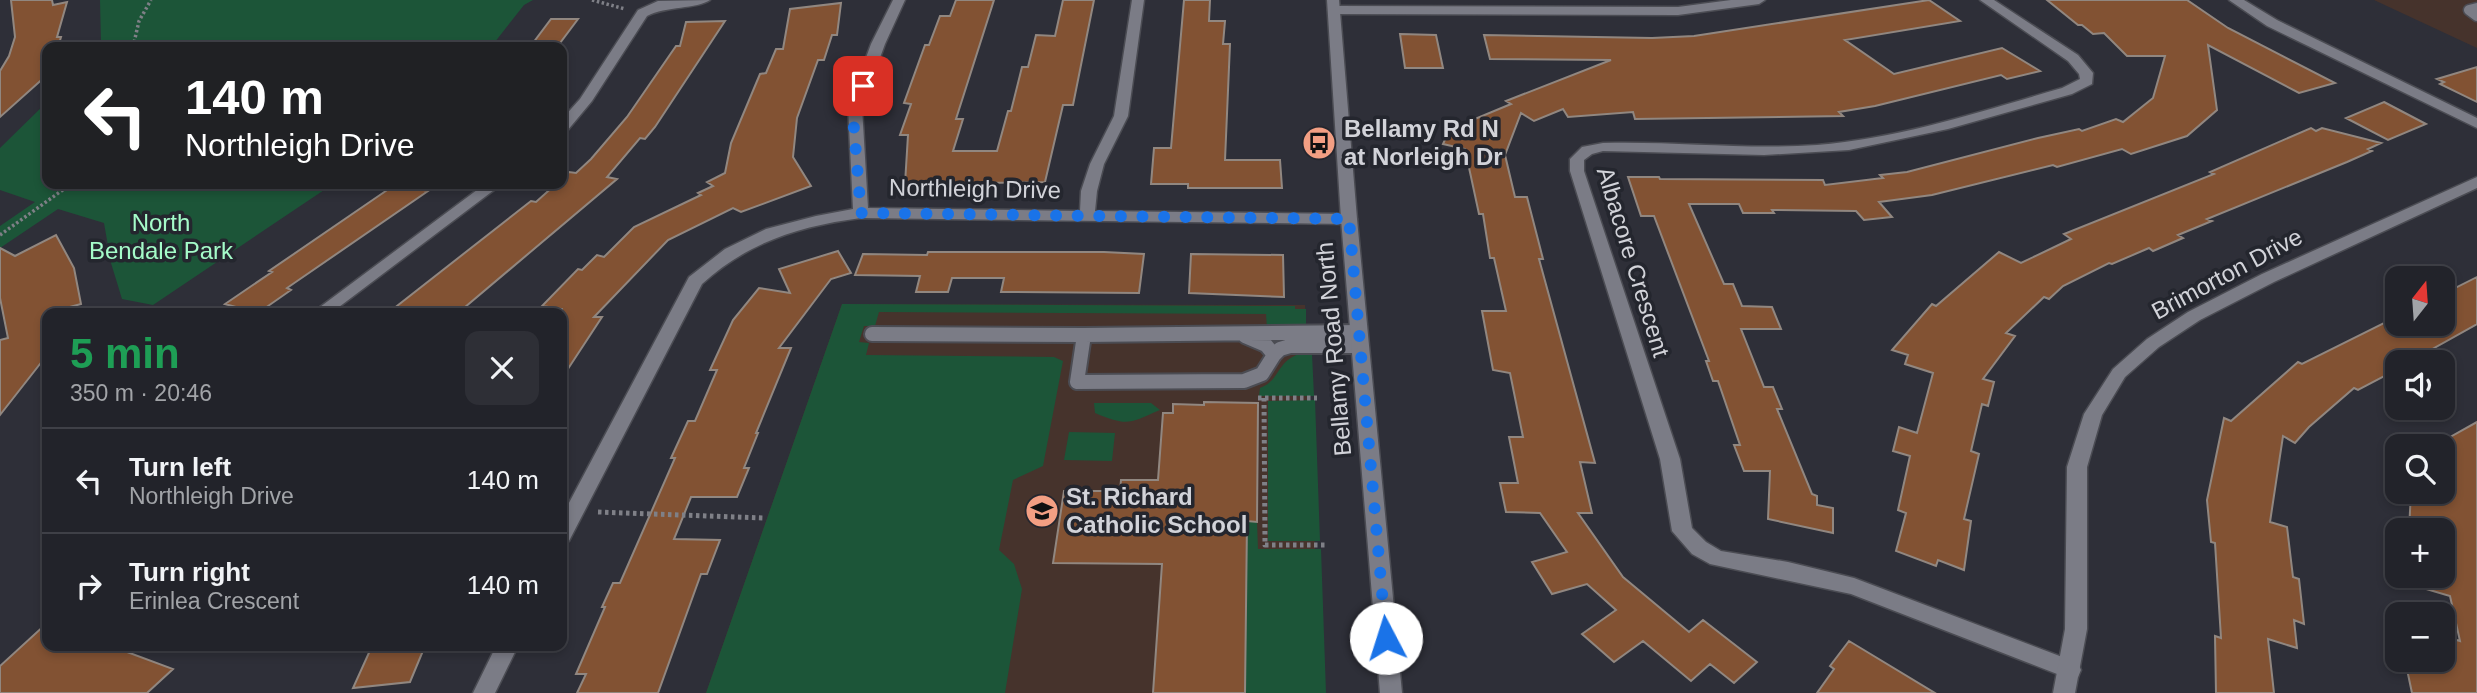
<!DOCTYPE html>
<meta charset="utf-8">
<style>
:root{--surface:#22232a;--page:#2e2f36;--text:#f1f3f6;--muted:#a2a4a8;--line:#3f4047}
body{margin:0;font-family:Helvetica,sans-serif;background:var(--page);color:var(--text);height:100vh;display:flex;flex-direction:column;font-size:26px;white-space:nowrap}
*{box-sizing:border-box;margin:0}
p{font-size:23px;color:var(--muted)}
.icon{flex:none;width:38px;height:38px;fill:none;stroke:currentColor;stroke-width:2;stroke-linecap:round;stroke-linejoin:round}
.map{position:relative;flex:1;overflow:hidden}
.drawer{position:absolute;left:42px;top:308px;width:525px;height:343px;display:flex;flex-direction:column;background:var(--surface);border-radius:14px;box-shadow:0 4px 10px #0003,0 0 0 2px var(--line)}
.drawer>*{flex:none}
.banner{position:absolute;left:42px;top:42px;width:525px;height:147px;border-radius:14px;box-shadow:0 4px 10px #0003,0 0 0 2px var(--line);background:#202124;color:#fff;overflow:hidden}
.needle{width:46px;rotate:17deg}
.tools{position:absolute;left:2385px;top:266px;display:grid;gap:14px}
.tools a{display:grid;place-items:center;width:70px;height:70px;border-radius:14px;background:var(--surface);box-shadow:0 4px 10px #0003,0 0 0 2px var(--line);font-size:35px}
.pin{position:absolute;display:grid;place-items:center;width:60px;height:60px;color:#fff;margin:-30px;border-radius:14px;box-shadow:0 4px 10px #0006}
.me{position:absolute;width:77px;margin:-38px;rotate:355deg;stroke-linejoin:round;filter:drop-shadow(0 0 5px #0008)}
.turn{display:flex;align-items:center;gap:24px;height:147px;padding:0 28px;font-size:32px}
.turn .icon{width:91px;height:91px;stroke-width:2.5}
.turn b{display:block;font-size:49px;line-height:60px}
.round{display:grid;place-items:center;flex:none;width:74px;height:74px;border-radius:14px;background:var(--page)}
.summary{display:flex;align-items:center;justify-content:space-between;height:119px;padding:0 28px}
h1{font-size:42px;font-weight:800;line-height:52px;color:#1e9e55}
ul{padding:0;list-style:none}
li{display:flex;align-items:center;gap:21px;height:105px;padding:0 28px;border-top:2px solid var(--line)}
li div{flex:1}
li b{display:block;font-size:26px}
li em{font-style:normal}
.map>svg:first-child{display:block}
.education{fill:#46332c}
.green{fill:#1c5538}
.building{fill:#825233;stroke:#918780;stroke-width:2}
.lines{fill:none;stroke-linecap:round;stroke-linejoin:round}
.service-far1-casing{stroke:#4b4c53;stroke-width:13}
.service-casing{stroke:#4b4c53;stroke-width:18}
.minor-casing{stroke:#4b4c53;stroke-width:3}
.tertiary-casing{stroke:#4b4c53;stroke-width:3}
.path-far1{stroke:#7f8087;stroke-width:3.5;stroke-dasharray:2.5 2.5;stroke-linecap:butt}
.path{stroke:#7f8087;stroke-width:5;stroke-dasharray:3.5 3.5;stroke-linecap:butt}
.service-far1{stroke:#7b7c86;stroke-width:10}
.service{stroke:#7b7c86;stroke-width:14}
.minor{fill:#7b7c86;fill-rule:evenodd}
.tertiary{fill:#7b7c86;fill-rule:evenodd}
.route{stroke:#1a73e8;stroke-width:12;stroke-dasharray:0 21.6}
.labels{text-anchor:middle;stroke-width:7;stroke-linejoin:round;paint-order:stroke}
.poi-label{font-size:24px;font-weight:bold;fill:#d2d3d9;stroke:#24262e;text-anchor:start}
.street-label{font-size:24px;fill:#d2d3d9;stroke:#24262e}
.park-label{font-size:24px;fill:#a5fbc9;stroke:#24262e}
</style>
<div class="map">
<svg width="2477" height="693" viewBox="0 0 2477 693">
<rect width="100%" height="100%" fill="#2e2f38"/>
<path class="education" d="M2374 0H2477V48Z
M842 304 1305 305 1321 693H706Z"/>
<path class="green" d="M100 0H533L524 5 491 47H98L101 44Z
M47 102V184H333L153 305 122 299 111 263 104 223 58 209 0 248V226L35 202 0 190V148Z
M842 304 1295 306V309H1306V328H1267L1266 314 879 312 875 326H864L859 342 869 343 866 355 1054 357 1063 361 1043 466 1013 480 999 550 1014 564 1022 589 1005 693H706Z
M1299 354H1312L1314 396H1259L1260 388C1280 381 1276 362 1299 354Z
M1315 400 1320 541H1268V401Z
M1094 403H1151L1160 410C1129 423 1129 427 1095 413Z
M1069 432 1115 433 1112 461 1064 460Z
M1243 521 1257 522 1258 549H1321L1326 693H1245L1247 550Z"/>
<path class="building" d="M11 0H52L53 5 67 2 57 37H61L58 47H47V75L0 117V71L9 56 15 37Z
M956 0H994L956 119H963L953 151H997L1008 111H1011L1022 67H1028L1036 35 1055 36 1063 0H1094L1073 105H1063L1045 182 905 184 908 135H900L911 104 904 103 925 45H929L940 16H950Z
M1184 0H1210L1209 21H1225L1223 44H1230L1225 160H1280L1282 188H1188V184H1151L1154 148H1171Z
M1929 0 1960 21 1845 40 1894 74 2002 48 2040 71 2007 79 2001 75 1875 106 1839 112 1843 116 1635 119 1633 112 1568 117 1563 109 1534 121 1521 113 1505 155 1515 197H1527L1543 259H1539L1595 463 1580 462 1592 513H1578L1623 577 1689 632 1703 620 1757 662 1734 683 1710 664 1691 681 1643 641 1614 662 1582 634 1616 610 1587 584 1552 594 1532 562 1567 552 1540 513 1506 512 1500 483H1518L1509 437H1523L1510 373 1493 370 1482 311H1506L1494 258H1490L1483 214H1479L1465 149 1443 144 1453 122 1463 124 1511 104 1506 101 1611 60 1490 59 1484 35 1652 38 1694 36Z
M2047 0H2187L2228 28 2335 83 2299 93 2208 45 2217 110 2187 136 2131 154 2122 149 2057 167 2053 165 1932 195 1879 202 1892 217 1864 220 1856 211 1772 210 1774 213H1743L1739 204H1689L1724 284H1733L1742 306 1772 307 1781 329H1741L1764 387H1773L1782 409H1777L1812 494 1817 496V505L1833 508V533L1768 519 1770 471H1744L1734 445H1740L1718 381H1713L1706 361H1709L1654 216H1641L1628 177H1659L1660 179 1823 180 1825 185 1883 178 1880 175 1907 172 2038 138 2079 129 2082 131 2116 119 2123 122 2153 98 2165 56H2127L2104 33 2093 34 2082 25H2078Z
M841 3 837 35H832L824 60H818L797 118 793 157 811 186 741 212 733 208 668 240 594 317H602L562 378V309L542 306 578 269 582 270 597 255 604 257 634 227 701 195 698 193 713 186 707 182 725 173 731 143 760 74 766 73 776 49H783L790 9Z
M551 19H578L557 47H530Z
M725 21 655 127 645 139 640 138 607 177 617 179 458 313H388L531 201 536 202 556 184H562V178L569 172 576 173 591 159 627 117 676 46H680L686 22Z
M1400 34 1436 35 1443 68H1405Z
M2477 67V102L2440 84 2444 82 2437 79Z
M2384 102 2426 124 2388 140 2346 118Z
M2311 128 2316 131 2322 128 2381 143 2368 149 2372 151 2347 162 2207 219 2212 221 2178 235 2183 238 2153 251 2149 248 2112 264 2109 263 2063 286 2049 299 2044 297 2006 333 2015 336 1983 379 1994 382 1988 406 1982 404 1971 451 1979 454 1964 519 1971 521 1964 570 1938 560 1936 566 1896 551 1906 513 1898 510 1910 456 1893 451 1899 427 1917 433 1933 373 1905 364 1908 355 1892 350 1932 304 1936 306 1999 252 2021 263 2071 239 2064 234 2214 174 2210 172Z
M396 184 428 191 287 288 291 290 258 313 225 304 272 272 269 271Z
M56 235 74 268 81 304 47 313V355L0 415V340L8 338 0 298V248L15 256Z
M838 251 851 273 831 279 779 348H791L756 433H758L744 468H749L737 497H691L674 539 720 540 707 574H701L658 693H577L586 674H576L605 607H602L613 583H620L675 458H671L688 421H695L717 370H710L733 320 759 288 790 293 779 269Z
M928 252H1104L1144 254 1139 293 1001 292 1004 278H952L948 292H916L920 276 855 275 863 254 927 255Z
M1191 254 1283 255 1284 297 1189 293Z
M2477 277V324L2409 362H2398V369L2358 390 2354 388 2309 427 2295 443 2283 436 2270 522 2287 527 2293 577 2299 579 2304 624 2294 620 2297 648 2268 639 2274 693H2216L2215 636 2221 638 2215 543 2211 542 2207 500 2224 418 2231 421 2298 362 2302 364 2398 316V324H2443V294Z
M1204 402 1258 403 1257 522 1247 521 1245 693H1153L1162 564 1053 563 1064 491H1120L1121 480H1158L1163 413H1173V404L1204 405Z
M2477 422V693H2412L2405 660H2443V636L2460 641 2450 596 2399 581V576H2443V530H2409L2411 492H2443V441Z
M47 623V646H111L173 669 147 693H0V666Z
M1849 641 1935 693H1817L1834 669 1830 666Z
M372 646H425L410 682 353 688Z"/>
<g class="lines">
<defs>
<path id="service-far1" d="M2477 8 2469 10 2477 16"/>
<path id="service" d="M1359 332 1084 335 1077 382 1244 381 1262 374 1274 355 1280 349 1290 346H1360
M872 334 1084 335
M1245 336 1266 345 1274 355"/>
<path id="minor" d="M710 0C697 9 666 6 647 16L592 101 567 131 562 132V119L580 99 638 10 658 1Z
M893 0H905L885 44 862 107 868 208 1080 211 1081 191 1090 164 1114 116 1132 0H1144L1128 116 1104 164 1097 191 1095 211 1349 214 1357 219 1349 224 861 218C800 226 748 242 702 284L569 541 562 543V516L689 277 725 249 766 229 816 216 853 209 848 107 871 44Z
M1731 0H1765L1759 4 1678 15 1334 14 1328 10 1334 6 1678 7Z
M1980 0H1994L2078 55 2093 73 2092 84 2072 94 1948 129 1849 150 1764 155 1603 151 1592 154 1584 160V171L1680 459 1692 528 1706 542 1721 551 1788 562 1854 578 2078 663 2081 670 2078 677 2070 679 1851 594 1710 564 1692 554 1672 531 1660 459 1570 171V159L1582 147 1603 143C1674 141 1746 150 1817 145 1901 138 1982 111 2062 88L2080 79 2079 74 2068 61Z
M2229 0H2244L2277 20 2477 118V128L2267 26Z
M485 184H502L331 313H312Z
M496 646H518L495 693H473Z"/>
<path id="tertiary" d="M1327 0H1339L1357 219 1402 693H1380L1341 219Z
M2477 177V188L2274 282 2200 320 2159 347 2125 377 2102 415 2087 467V629L2075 693H2053L2065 629 2067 467 2084 414 2113 369 2147 339 2188 312 2262 274Z"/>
</defs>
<use href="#service-far1" class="service-far1-casing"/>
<use href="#service" class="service-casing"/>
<use href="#minor" class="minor-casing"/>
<use href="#tertiary" class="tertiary-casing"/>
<path class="path-far1" d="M592 0 625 9
M133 47 139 21 151 0
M0 235 71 184"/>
<path class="path" d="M1258 398H1317
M1264 398 1265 545H1325
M598 512 765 518"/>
<use href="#service-far1" class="service-far1"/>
<use href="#service" class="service"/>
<use href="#minor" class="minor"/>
<use href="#tertiary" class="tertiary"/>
</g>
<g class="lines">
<path class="route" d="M863 86 853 117 861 213 1349 219 1386 638"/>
</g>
<defs>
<symbol id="bus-disc" viewBox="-11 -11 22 22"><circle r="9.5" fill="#f39f83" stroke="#24262e"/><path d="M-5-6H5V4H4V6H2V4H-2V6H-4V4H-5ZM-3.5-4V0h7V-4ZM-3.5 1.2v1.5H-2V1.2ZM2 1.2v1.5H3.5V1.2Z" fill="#111"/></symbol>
<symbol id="school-disc" viewBox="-11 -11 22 22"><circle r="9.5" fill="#f39f83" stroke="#24262e"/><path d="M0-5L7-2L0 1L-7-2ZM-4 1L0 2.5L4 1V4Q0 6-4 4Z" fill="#111"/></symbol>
</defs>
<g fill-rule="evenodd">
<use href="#bus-disc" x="1300" y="124" width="38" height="38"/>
<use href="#school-disc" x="1023" y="492" width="38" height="38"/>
</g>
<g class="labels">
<g class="poi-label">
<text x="1344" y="137">Bellamy Rd N<tspan x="1344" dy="28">at Norleigh Dr</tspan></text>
<text x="1066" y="505">St. Richard<tspan x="1066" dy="28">Catholic School</tspan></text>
</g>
<g class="street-label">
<text transform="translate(975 189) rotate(1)" y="8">Northleigh Drive</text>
<text transform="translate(1633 262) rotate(73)" y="8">Albacore Crescent</text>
<text transform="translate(2227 274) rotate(-28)" y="8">Brimorton Drive</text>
<text transform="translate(1334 349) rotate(-95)" y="8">Bellamy Road North</text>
</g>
<g class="park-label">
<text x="161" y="231">North<tspan x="161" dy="28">Bendale Park</tspan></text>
</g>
</g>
</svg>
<div class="tools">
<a><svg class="needle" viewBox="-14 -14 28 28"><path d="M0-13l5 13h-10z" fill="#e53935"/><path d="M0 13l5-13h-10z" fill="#a2a4a8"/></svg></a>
<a><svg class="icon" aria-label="sound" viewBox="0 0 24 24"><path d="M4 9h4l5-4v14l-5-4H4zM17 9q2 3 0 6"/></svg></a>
<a><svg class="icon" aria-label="search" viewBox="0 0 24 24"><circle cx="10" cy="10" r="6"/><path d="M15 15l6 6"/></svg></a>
<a>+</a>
<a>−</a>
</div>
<div class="pin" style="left:863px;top:86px;background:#d93025"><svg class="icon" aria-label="arrive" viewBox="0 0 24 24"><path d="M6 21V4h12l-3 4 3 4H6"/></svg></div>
<svg class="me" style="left:1386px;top:638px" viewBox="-20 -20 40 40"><circle r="19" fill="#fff"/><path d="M0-13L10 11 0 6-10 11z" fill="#1a73e8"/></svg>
<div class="banner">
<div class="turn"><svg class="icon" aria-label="left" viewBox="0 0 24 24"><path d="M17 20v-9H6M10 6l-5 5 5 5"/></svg><div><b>140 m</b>Northleigh Drive</div></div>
</div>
<section class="drawer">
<div class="summary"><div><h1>5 min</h1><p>350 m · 20:46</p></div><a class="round"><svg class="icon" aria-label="close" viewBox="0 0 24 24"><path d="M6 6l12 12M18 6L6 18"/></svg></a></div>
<ul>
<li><svg class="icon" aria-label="left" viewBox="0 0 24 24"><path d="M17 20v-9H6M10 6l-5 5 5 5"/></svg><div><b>Turn left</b><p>Northleigh Drive</p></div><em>140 m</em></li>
<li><svg class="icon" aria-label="right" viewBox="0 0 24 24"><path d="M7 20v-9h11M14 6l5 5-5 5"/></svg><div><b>Turn right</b><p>Erinlea Crescent</p></div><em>140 m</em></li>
</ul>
</section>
</div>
